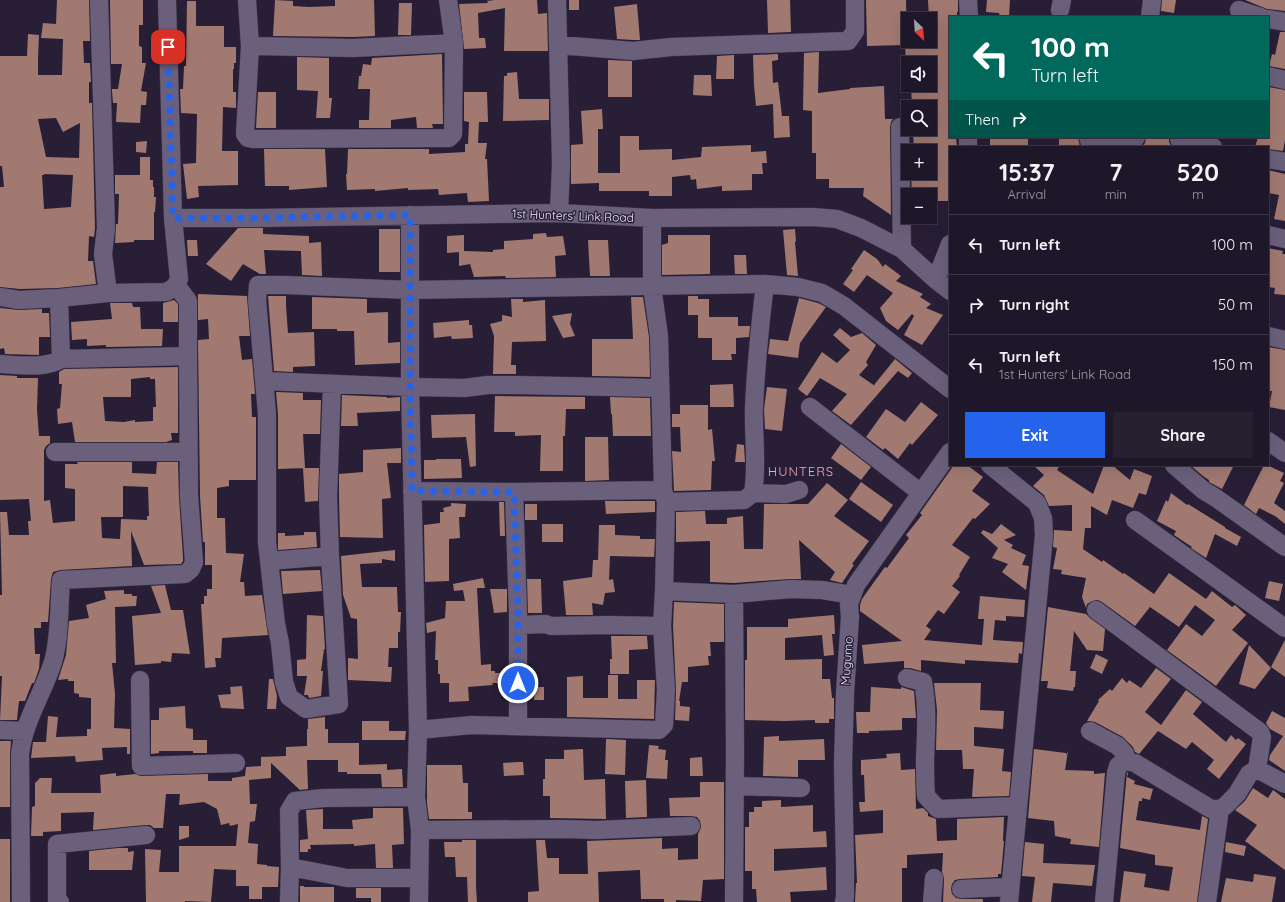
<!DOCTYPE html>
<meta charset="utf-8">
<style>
:root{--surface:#1e1729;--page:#262031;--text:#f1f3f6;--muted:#a19fa8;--line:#3c3646;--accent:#2563eb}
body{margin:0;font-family:Quicksand,sans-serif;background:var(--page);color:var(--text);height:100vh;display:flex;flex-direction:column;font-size:15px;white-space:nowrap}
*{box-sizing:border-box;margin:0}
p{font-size:13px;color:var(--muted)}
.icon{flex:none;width:22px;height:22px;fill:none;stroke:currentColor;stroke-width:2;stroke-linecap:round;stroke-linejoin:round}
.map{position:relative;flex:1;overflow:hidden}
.panel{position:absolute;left:949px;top:146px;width:320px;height:320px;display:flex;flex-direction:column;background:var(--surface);border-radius:0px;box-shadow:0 4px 16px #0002,0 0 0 1px var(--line)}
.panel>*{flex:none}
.banner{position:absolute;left:949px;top:16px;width:320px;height:122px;border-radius:0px;box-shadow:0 4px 16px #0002,0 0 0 1px var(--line);background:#00695c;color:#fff;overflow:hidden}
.needle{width:26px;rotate:155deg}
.fabs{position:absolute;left:901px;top:12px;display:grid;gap:8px}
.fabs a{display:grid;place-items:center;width:36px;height:36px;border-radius:0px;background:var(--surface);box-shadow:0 4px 16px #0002,0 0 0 1px var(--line);font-size:20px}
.pin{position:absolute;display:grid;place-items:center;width:34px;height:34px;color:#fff;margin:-17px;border-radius:8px;box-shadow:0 2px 6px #0006}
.me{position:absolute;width:44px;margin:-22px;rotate:0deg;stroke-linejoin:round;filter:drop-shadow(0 0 3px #0008)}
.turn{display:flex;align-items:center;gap:14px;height:84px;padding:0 16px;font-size:18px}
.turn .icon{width:52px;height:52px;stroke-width:2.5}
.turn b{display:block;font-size:28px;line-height:34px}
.then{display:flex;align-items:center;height:38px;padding:0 16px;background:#0003;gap:8px;font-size:15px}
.eta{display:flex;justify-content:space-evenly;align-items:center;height:68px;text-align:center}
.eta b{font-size:24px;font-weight:700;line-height:28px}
.action{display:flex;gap:8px;margin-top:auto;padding:8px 16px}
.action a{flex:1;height:46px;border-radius:0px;background:var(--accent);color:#fff;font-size:16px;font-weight:700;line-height:46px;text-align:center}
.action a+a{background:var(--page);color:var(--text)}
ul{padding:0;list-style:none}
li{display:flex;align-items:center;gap:12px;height:60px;padding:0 16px;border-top:1px solid var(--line)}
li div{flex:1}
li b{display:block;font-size:15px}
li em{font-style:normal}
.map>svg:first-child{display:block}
.building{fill:#a17971;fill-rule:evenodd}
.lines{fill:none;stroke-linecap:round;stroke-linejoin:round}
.minor-casing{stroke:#423a4e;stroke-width:19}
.minor{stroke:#6a607c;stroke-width:18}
.route{stroke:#2563eb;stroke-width:7;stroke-dasharray:0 12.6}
.labels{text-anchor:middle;stroke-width:3;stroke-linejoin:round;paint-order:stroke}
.street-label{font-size:12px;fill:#efeafa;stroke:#281f37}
.neighbourhood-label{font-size:13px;letter-spacing:1px;fill:#f6a5bb;stroke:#281f37}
</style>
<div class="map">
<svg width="1285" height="902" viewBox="0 0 1285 902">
<rect width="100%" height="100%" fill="#281f37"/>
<path class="building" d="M57 0H89L90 41H83L84 63H90L91 82H89V103H92L95 228 94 237 89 236 88 261H93L96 284 58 288 20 289 0 287V187H4L2 166H0V56H27L28 34 39 35 38 59V75H62L63 39 41 38 43 23 56 24ZM56 118 63 132 80 123 79 158 46 157 38 119ZM44 174 73 175 71 207 44 209 42 175H44Z
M110 0H143V25H139V46L142 47V63H146L141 91 147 92 146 105H141L140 123 116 122 117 103H113L112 91V89H118L122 64H111Z
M275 0 293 1V6L309 7 335 6V0H374L375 36 353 37 273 36Z
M495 0H537L538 14 547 13 548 51H504L505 8 478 13 479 38H485L486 48 464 49 459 4 488 3 487 1Z
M569 0H579V10H569Z
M767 0H790L791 32 768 33Z
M866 0H906L907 41H930V19H929L928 0H958V12H957V17H950V137H956L957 147H950V201H936V195H912L911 173H930V151H914L913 132 930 131V107H912L911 85H930V63H906L905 45 867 46Z
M987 0H1010L1009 17H1000L999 13 986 12Z
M1162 0H1176L1174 13 1161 11Z
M1245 0H1285V11L1267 9Z
M187 1H196V26H224V47H236V63H234V69H233V92H236V108L223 107 222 151H238V185L198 186 199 197 187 199 183 164 196 163 197 114 181 113 180 89H183L184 66H186Z
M399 3H412L411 35H398Z
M637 4 640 40H633L617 39 614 7Z
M1280 32H1285V69L1269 66 1272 54 1275 55Z
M819 52 818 93 850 89V88L884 86 885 119H893L891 122 890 127 891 215 863 196 864 188H829V179H816V153H812V111L803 110 804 53Z
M442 54 443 124H432L433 128H417L416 117 391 120V128H359V120H369L370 89H358L359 76H361L363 64 371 65 372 58Z
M778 54V60L772 61 773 83 778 82 782 116H789L790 137 774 138 773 104 756 106 754 85 753 55Z
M734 55V79H716L717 56Z
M297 57 329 58V98H332L330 118H316L318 91 297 90Z
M608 60 632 61V97H608Z
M517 72 519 99H549V120L503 121 504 76H507V73Z
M694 75H711L712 96 693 95Z
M1269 87 1285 90V140L1283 151 1268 149V147H1255L1258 137H1268V93Z
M258 92H276V128H256Z
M464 92H487L488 122H479L478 143H487L485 159H487L489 201 468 202 467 193 439 195 438 189 408 190V188L375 191V189L347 190 346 174H347L348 149H429V154L465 152V144H468L469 122 464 121Z
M602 109 603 129H598V173H620V136H639V150L672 149V160L701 157 702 147 751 145V152L766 151 767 163H762L763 174H752V190L722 191V186L697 189 696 179 691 180 690 175 672 177V196H649V191H599V183L571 184V145L583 144 581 111Z
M990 137H1028V147H990Z
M1059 137H1078L1080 147H1059Z
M1146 137H1169V142L1172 147H1142L1145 143Z
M147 141 146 153 136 152V142Z
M264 149H325L327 187 289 190V186H265Z
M140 157H150V180H153V187H154V197H156L155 212H154V240H134V242L115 243 116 224H118L119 194H115V175H140Z
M1268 170 1285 174V221L1274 219 1279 195 1268 193Z
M238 228H263V234L309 236V243L321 242 322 276 302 275 301 251 264 250 266 274H260L243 264 231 281 206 264Z
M379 229H400V272H379Z
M795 229 796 241 795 242 798 276 787 275 783 230Z
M546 233 547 237 563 236 566 255 555 256 556 277 506 278 505 276 474 277 470 264 459 266V252L447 253V236L464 235V251L493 252V250L504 249V241L533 239V234Z
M668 235H710V274L662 275V245L668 243Z
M187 240H197L198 256H188Z
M588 240H608L610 276H590Z
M1268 248 1283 251 1282 254H1285V295L1274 294 1275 288 1268 287Z
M864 250 877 259 883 267 885 264 901 276 896 281 923 294 920 297 931 304 926 308 943 315 922 345 904 335 914 316 912 314 898 330 886 321 880 308 893 293 867 275 854 292 843 284 853 270 851 269Z
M734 255H746L747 274H735Z
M198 294 247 296 250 336H239L242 360 252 359 255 394H251L252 417H256V480H229V486L217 488V518H225L226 553 244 554 240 582H244L245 596 262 595 268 635 222 638 221 658H215L216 667 205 668 201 604H204V596H207V589H212V565H205V542H203L200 496 198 340 209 339 208 319 198 320Z
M268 296H286V306L288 333 314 332 315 366 293 367V372L274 371Z
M688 296H698V299H709V317H738V326H750L749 337 736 338V354H731L732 360H712V338H698V315H688Z
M312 297 367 299V313L388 312V343L400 342V363L355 365 354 331H337V329H312Z
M631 297H643L649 337 650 377 592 376V339H633Z
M799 298 818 303 826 307 800 343 798 358 768 354 770 339 788 341Z
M511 299H523V302L545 300 546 341 512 342 511 365H516V374H493L494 336 490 324 502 321V315L512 317Z
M174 300 178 304V322H163V303Z
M110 303H132L133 307H140L141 329H163L162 346 106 347V345L87 346V339L72 340 71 322 112 319Z
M0 308 19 310 42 309V313H49L50 337H39V355L5 354 4 348 0 349Z
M572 313 570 324 575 336 563 338 552 316Z
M469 320V325H472L473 338 452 339 451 336 434 338 433 323Z
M840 328 851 337 862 333 876 345 866 362 868 365 859 375 875 386 874 385 895 359 912 373 908 378 898 371 851 425 832 411 847 394 820 378 807 396 798 389 822 352 837 363 850 350 833 335Z
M1268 347 1285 350V410L1269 407 1272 391H1268Z
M178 367V433H171L172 440 166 442H75L72 422 58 424 57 409 60 408 62 384H59V372L64 369ZM150 377V379H155L156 407H153V421L135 422V420L124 422 105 421 103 397H131V379Z
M0 375 17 376V378H38L37 410 39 436H50V443L46 446 44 450V501L50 500 53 523 75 521V489L65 488V464H78L77 462H132V473L156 474 157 462H178L179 497 183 557V561L181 564 144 565 131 531 132 566 60 570 53 572 51 579 48 622H41V628H34L35 654H40L39 669 34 683H32L25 701H19L17 720H0L2 676H0V595H2L0 512H7L9 535H29L28 521H31L29 499 0 500ZM123 486 148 487 149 516H147V520L121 519 120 539 102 538 101 517H123Z
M733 384 734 407H710V385Z
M767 387 787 389 782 431 765 429 764 409Z
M276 392 303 393V400H321L320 434H303L305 468 278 469V414Z
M342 395 387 397V398L400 397V411L357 413 358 426H341Z
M495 396 585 397V409H566L565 436H563V471H540L541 435 515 436V432H494Z
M610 397 650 398 651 436H613L612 414H611Z
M921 402 938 415 912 445 910 443 898 459 885 448 883 450 866 437 886 409 905 422Z
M680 405H708V430L712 429 715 461H712L711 490 674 491 672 451 681 452 680 427H672V414H680Z
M475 414 476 466 470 467 466 437 432 438 431 415Z
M585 437H608L609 480 585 481Z
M737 444 744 445 745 462H735Z
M841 444 871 467 861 480 831 458Z
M401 448V463H387L391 498 382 499 383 538 340 537 339 497V474L363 472V450Z
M436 459H461L462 478 424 479V460H436Z
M954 465H967L983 477 972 491 990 504 975 519 973 518 952 545 970 557 959 575 960 576 952 586 960 592 944 614 938 610 926 626 931 630 924 640 982 645 984 619H978L980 596 1025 600 1024 617 1006 616V621L995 620 993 640 1023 642 1022 654 1019 653 1018 663 965 660V664L921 660V671L910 668H904V661L864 664 862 645 902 641 860 611V605L862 599 874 582 885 567 887 568 909 538 906 535 922 515 920 513Z
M1033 465H1060L1057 470 1093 494 1104 465H1112L1130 480 1134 469 1152 476 1146 495 1139 493 1133 508 1112 500 1107 515 1091 506V528H1085L1083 549 1102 562 1103 560 1123 574 1124 573 1154 594 1169 573 1206 599 1212 591 1232 607 1235 605 1246 615 1232 630 1248 643 1216 686 1167 650 1186 624 1202 636 1215 620 1195 605 1179 627 1150 607 1135 626 1102 602 1098 600 1092 601 1087 604 1086 608 1082 597 1086 578 1061 574 1062 570 1053 569 1057 548 1053 547 1054 530 1072 531V505L1049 506 1044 495 1033 486 1044 475Z
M1190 465H1234L1222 489 1209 482V480L1203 476Z
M1264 465H1267L1284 473 1280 481 1284 483 1274 503 1285 511V524L1275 516 1259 508 1256 514 1244 505Z
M303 468H319L318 501 305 502Z
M861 482 893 505 881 522 849 499Z
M827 483 848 500 834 516 869 541 852 564 854 565 842 583 830 580 835 572 799 540 801 579H790L734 583 710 582V541L676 542V512L705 511 706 524H727V518L743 516 744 549H763L764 504H808Z
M1171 493 1187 505 1188 504 1225 527V528L1241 537 1237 546 1215 534 1206 558 1191 548 1192 547 1174 535 1176 531 1157 521 1166 500 1168 502Z
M605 501H655V512L606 514Z
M499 502H504L505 536H500Z
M451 503 466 504 465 517H459L460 538 449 539V581L425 582 424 525 440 523V512H444L443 508 451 506Z
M525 504H537V520H525Z
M542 524H563V542H542Z
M1001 524 1016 535 1004 540 1013 545 1011 548 1026 555 1022 565 1029 566 1026 590 1002 572 1008 564 992 558 998 548 981 533 983 530 992 534Z
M599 525H615V535L640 536V539H655L654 557 610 556 609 580 613 579 615 592 605 593 603 605 592 603 593 615H566L563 581 592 577 593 560H598Z
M304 532H316L317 547 278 550V533H285V536L304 535Z
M395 550V561L382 559V563L360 564 362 587H397L398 612H401L400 632H398V648H389L388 667H392L391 682 348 680V658L358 659 357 619 351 618 343 595 341 556Z
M320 570 322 591 283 594 281 571Z
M483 578 485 588H477L481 665 491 664V671H495V673H508V683H492L493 685 468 687 469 701 449 702V683H440V674H438V660H435L436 631 427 633 426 623 445 618 446 601H465L463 590 454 591 453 584Z
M527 579H541L542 613H528Z
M1269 581 1283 584 1279 601 1265 598Z
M165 585 171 610H183L190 654 172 653 171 662 161 661V663L135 665 132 616 161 613 151 586Z
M490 589H507V612L494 613Z
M124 590V594H132V596H137L136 606 115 607 116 663H112L115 694 114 728 130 729V754H127V747L102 748 103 760 76 762 75 756 31 758 33 742H46L48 716 58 717 56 737 87 736V729H91V698L79 697V694L74 693V681H68V679L58 680 66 655 69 621 89 618 86 605 106 599 104 591Z
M674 602 724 604V642H710L711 656H708L709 665 688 667V682H682L679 701H680V706L690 707 689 721 675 720 676 691 673 626Z
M1048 607 1086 614 1090 618 1105 629 1103 651 1087 650 1074 631 1070 671H1076L1075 687H1074L1073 691 1047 688 1048 681H1041Z
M307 615 323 616 325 649H324L321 671H323L321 696 309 698 308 695H304L307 676H297V660L306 659Z
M834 615 835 634H832L834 655 824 656 822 635 785 638V660L822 659V679H830L832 698H834V719H829V723H815V720L785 721 745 720V660H747V627H788V619Z
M611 636H647L648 649 629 650V674H610V659H612Z
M1285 640V677L1271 667Z
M1249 645 1271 668 1255 689 1239 684Z
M1096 654 1108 660 1102 674 1090 668Z
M1156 668 1171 679 1145 712 1161 725 1186 690 1202 702 1193 714 1226 742 1231 735 1236 740 1238 738 1246 744 1219 779 1207 769 1214 760 1192 742 1186 749 1158 731 1139 754 1135 752 1133 747 1123 737 1095 722 1090 721H1087L1099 701 1098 700 1110 689 1112 691 1122 678 1127 683 1129 680 1141 688Z
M608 675H618V699H637V680H655L654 719 567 717V677L583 676V698H608Z
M269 679H273L277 696 276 709H267Z
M934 683H981L980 710 1004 711 1003 729 974 727V746L1004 749 1002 771 1011 772 1009 796 972 797 974 769H963L962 750H936L937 710Z
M242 686 244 709 221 708 218 695 231 694 230 687Z
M535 687H544V700H534Z
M871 687 901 689V687L914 691 916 718H902V730L869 731V733H857L856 712H870Z
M185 706 186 728 193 729V740H207V753H193V751H159V753L151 754V720H159V708Z
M1272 711 1285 718V771L1269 760 1270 755 1283 736 1270 729 1266 723Z
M325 717V729H328V743H359V765L387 764V770L402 769 403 787H382L381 774H347V772H338V760H307L308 789 300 790 271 763V778L249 780 250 804H257L255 821 250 822 248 843 258 844 257 864 267 865V866L279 867 278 887H262V899H249V886H236V870L214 869 211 902 185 901V902H146L145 849 161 850 159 872H179V846H236L238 824 230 826 229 823 221 825 217 809 204 802 179 805 180 794H166L163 828H154L150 825H145L93 830 94 812 61 813V831L43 832V836H31L32 807 35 806V783L40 778H52L51 793H101L100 775 116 773V776L135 774 141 776 208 774V781H232V778L245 776 246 767 261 766V757L286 756V747L307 746V729H308V719Z
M362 721H389V731H406L405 740H362Z
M779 736V741L824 739 825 760H798V777L763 776 764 737Z
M606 739 626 740 625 775 605 774Z
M0 741H11L10 754V807H0Z
M649 745 659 746 658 749 666 750 665 760H668L667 779 646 778Z
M583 749 584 780 605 779 606 819 550 818V796H543V779H545V759H564V750Z
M1034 749 1066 753V755L1068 751 1065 770 1094 771V774L1105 773 1099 847 1070 844 1071 839 1055 836 1054 821 1028 818Z
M900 753 901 770 915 769 916 809 923 808 928 813V816L936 819 937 841 957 840V819L1004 817 1003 841H1004L1001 874H998V877L960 879 955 880 952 884 951 889 952 894 956 898 961 899H983V902H943L944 879 942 872 943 853 907 855V868H902V902H855L856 883H857L855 835 883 833V810L860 812 859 802H865L864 775H861V760L887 758 886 754Z
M702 757 703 776H690V758Z
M517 762H523L524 775 504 776 503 763Z
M427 765H462L463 783H468V812H472V819H429L427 803Z
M1127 772 1128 773 1127 777 1135 781 1134 784 1153 789 1150 800 1142 798V801H1139L1136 820 1200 830 1202 816 1208 819 1197 902H1120L1124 871 1146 874 1144 887 1169 891 1173 867 1155 865V855L1120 848Z
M646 780 647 817 626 818 625 781Z
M700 782H724V879L703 880 701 901 676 900V902H664V899H641L640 870 598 872 599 902H528V892L539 891 536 840H545L547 858H559V874H588L587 841 662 838V849L678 848V860L698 859V834L700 830 701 826 700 821 697 817 691 816H670L669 798 700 797Z
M1253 788 1268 798 1273 790 1285 799V870L1245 841 1257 825 1235 810 1245 801Z
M781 800V807L813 805V832L826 831 827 847 774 849V871L826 867 827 890 790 892 791 902H757L756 889H752V871H745V827H749V812H754V807H762V801Z
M373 808H403L404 844 392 845 393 868H376L375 844 354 846V844L310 845 311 849H308V852H300V840L308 839 306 810 323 809V829H353L352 820 373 818Z
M179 826H189V837L179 840Z
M0 839H10V902H0Z
M462 840H476V887L477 902H468L467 877H456L455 857H445L444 842H462Z
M1025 842 1044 844 1043 863 1095 865 1092 886 1053 883 1051 902H1032L1035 877 1022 876Z
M1226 842 1246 846 1244 856 1225 852Z
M118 848H128V852L134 851 132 870H89V851Z
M1254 874 1276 877 1272 902H1221L1226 878 1253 882Z
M300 886H304V887H334V902H300Z
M356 888H381V902H371V898H356Z"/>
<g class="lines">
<defs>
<path id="minor" d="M99 0 106 228 103 254 108 293
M247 0 250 46
M448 0 454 43 453 134 449 138 253 139 248 138 245 134 250 46 353 48 454 43
M557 0 561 164 559 213
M968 0 969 17
M1060 10 1062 0
M1239 10 1261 17
M1150 17 1152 0
M1268 19 1285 22
M559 45 633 51 671 47 848 41 855 31V0
M1268 76 1285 80
M900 127 902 249
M1088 137 1090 143 1125 147 1131 144 1136 137
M1179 139 1213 147
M968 147V137
M1268 159 1285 162
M410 215V387L418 730 416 797 420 830 419 902
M173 218H258L559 213 652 218 813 217 837 219 861 228 902 249 936 280 950 291
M1268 235 1285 239
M936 280 950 244
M176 285 188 301V356
M0 297 19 300 59 298 108 293 166 292C173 289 176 286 179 279L173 218 167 0
M1268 336 1285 340
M0 364C19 365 45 369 61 359L59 298
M265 381 410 387 464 388 488 385H516L659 388
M332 384 328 497 330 556 339 704 306 709 289 697 284 682 280 643 276 624 267 542V414L257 300 258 285H285L410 290 765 284 798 287 822 293 844 306 950 389
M810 407 921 493
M1268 441 1285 453
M55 452H188
M990 465 1037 503 1043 518 1044 535 1009 902
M1174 465 1203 490 1216 498 1285 547
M412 491 514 492 663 490
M514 492 518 613V726
M753 493 786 494 799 490
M666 502 744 500 753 493C758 465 753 436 754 407 756 366 760 325 765 284
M1135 520 1285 628
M269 561 330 556
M664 591 734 594 791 589 822 590 852 595
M734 594 735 750 734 902
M1096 610 1260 732 1262 737 1257 769
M518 625 546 624 551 626 609 625 662 626
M907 678 923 682C928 708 926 733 925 759 925 772 925 784 926 796L938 809 1017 806
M140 680 141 766 236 763
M0 730 25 731
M418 730 472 725 659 730 664 725 666 690 662 626 664 591 666 502 663 490 659 336 652 286V218
M1090 731 1118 746 1125 754 1124 761
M735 786 801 788
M420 830 564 829 596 830 691 826
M290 867 347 878H419
M961 889 1010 887
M21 902 20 754C24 721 43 693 53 662 60 637 59 606 61 580L185 574 191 569 194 562 189 496 188 356 61 359
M60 902H57V844L146 835
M289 902 290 867 289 811 295 801 324 798 416 797
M844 902 845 897V866L843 765 845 693 850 617 849 604 856 585 950 452
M932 902 934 878
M1104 902 1116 773 1118 766 1124 761 1135 763 1211 809H1220L1225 806 1237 794 1249 774 1257 769 1285 784
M1207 902 1220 809"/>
</defs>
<use href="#minor" class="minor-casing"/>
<use href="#minor" class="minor"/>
</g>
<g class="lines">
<path class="route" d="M168 47 173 218H258L410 215V387L412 491 514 492 518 613V683"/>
</g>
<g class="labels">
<g class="street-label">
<text transform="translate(573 216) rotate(2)" y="4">1st Hunters' Link Road</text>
<text transform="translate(847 661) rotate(-86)" y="4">Mugumo</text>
</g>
<g class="neighbourhood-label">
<text x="801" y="476">HUNTERS</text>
</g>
</g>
</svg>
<div class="fabs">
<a><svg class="needle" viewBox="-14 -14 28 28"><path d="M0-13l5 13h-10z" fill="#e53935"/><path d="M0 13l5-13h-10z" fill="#a19fa8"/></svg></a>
<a><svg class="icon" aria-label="sound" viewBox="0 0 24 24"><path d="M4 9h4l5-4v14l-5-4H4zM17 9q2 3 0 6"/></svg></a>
<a><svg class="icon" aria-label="search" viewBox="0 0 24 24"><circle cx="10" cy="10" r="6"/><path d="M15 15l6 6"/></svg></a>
<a>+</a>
<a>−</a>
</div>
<div class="pin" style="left:168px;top:47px;background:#d93025"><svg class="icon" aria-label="arrive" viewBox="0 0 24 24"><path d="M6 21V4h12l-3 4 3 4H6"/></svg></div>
<svg class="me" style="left:518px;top:683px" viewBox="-20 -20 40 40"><circle r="17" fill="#2563eb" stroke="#fff" stroke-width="3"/><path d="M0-11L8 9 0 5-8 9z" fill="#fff"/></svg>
<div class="banner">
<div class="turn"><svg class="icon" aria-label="left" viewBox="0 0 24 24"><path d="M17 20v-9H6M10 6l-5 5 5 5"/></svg><div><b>100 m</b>Turn left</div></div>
<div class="then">Then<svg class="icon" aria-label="right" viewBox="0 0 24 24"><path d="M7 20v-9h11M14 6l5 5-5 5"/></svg></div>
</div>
<section class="panel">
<div class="eta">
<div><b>15:37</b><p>Arrival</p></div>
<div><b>7</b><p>min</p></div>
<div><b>520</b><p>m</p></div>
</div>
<ul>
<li><svg class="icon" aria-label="left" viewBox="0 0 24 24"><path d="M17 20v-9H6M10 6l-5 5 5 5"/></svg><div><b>Turn left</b></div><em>100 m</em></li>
<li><svg class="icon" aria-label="right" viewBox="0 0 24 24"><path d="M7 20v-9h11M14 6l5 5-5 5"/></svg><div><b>Turn right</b></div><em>50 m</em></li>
<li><svg class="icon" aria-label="left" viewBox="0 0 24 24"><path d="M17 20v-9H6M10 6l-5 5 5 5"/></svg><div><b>Turn left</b><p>1st Hunters' Link Road</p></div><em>150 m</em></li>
</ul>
<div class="action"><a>Exit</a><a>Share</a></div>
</section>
</div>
